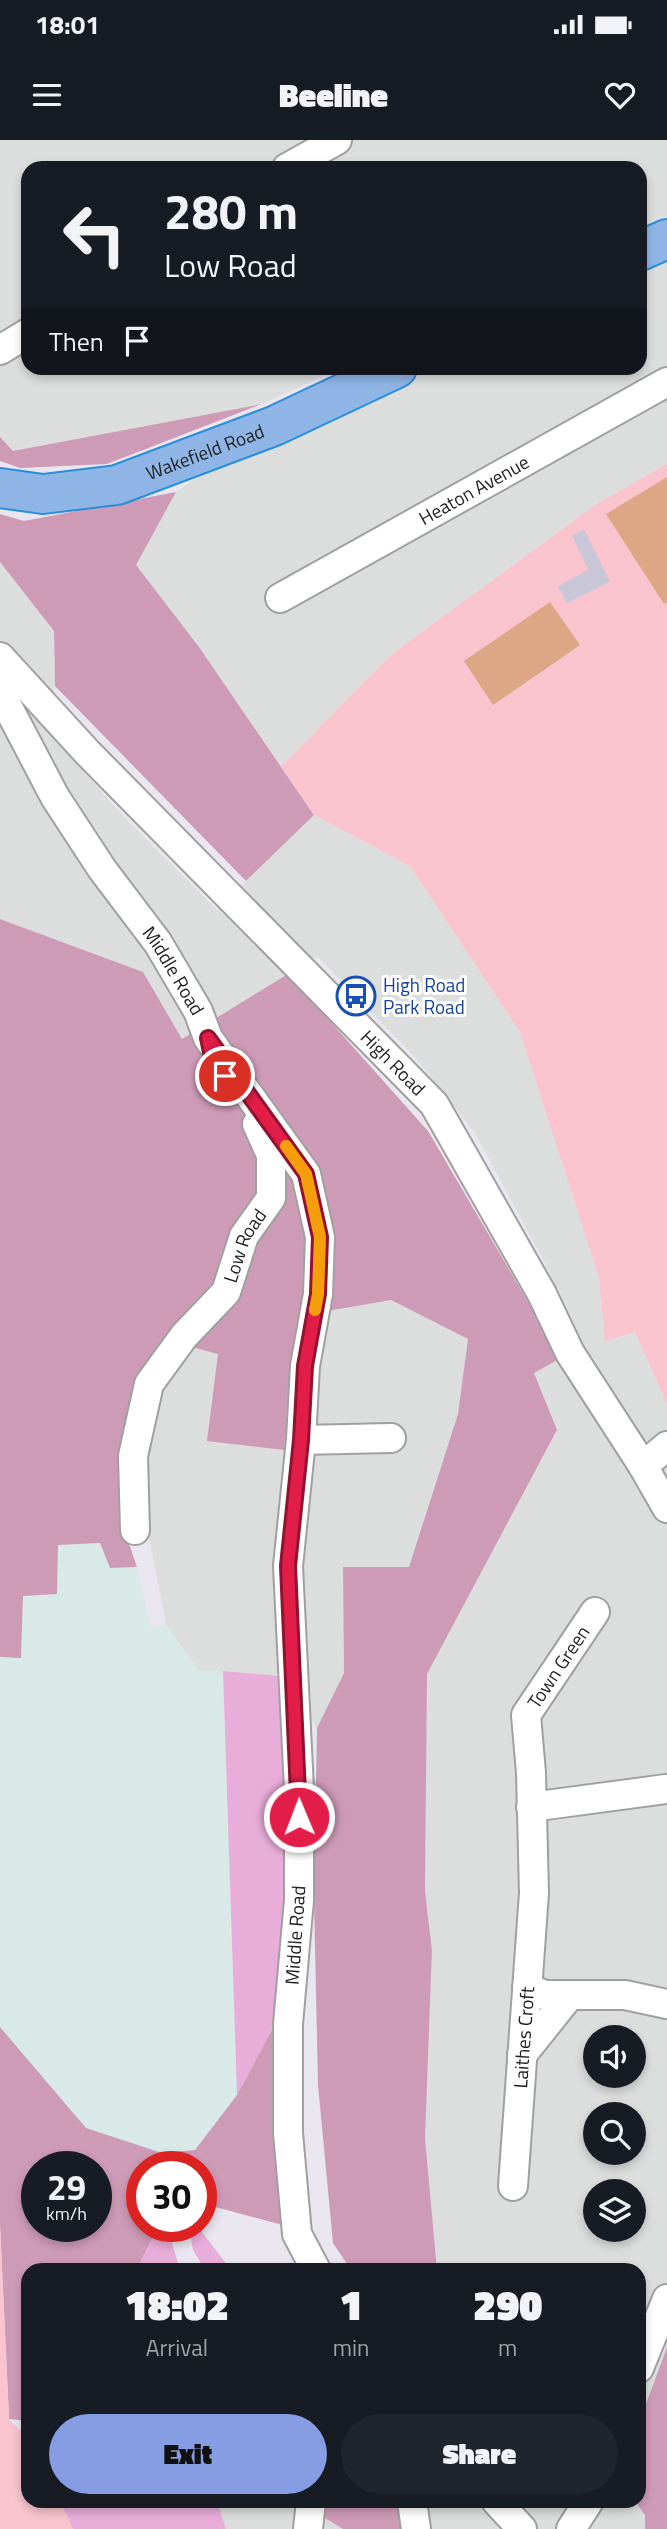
<!DOCTYPE html>
<style>
:root{--surface:#171b24;--page:#20242c;--text:#f1f3f6;--muted:#9ea1a6;--accent:#869de3}
body{margin:0;font-family:"Titillium Web",sans-serif;background:var(--page);color:var(--text);height:100vh;display:flex;flex-direction:column;font-size:26px;white-space:nowrap}
*{box-sizing:border-box;margin:0}
p{font-size:23px;color:var(--muted)}
.icon{flex:none;width:38px;height:38px;fill:none;stroke:currentColor;stroke-width:2;stroke-linecap:round;stroke-linejoin:round}
.map{position:relative;flex:1;overflow:hidden}
.panel{position:absolute;left:21px;top:2123px;width:625px;height:245px;display:flex;flex-direction:column;background:var(--surface);border-radius:21px;box-shadow:0 4px 10px #0003}
.panel>*{flex:none}
.banner{position:absolute;left:21px;top:21px;width:626px;height:214px;border-radius:21px;box-shadow:0 4px 10px #0003;background:#171b24;color:var(--text);overflow:hidden}
.fabs{position:absolute;left:583px;top:1885px;display:grid;gap:14px}
.fabs a{display:grid;place-items:center;width:63px;height:63px;border-radius:50%;background:var(--surface);box-shadow:0 4px 10px #0003;font-size:35px}
.speed{position:absolute;left:21px;top:2011px;display:flex;gap:14px;font-size:35px;font-weight:700;text-align:center}
.speed>*{display:grid;place-content:center;width:91px;height:91px;border-radius:50%;background:var(--surface);box-shadow:0 4px 10px #0003;line-height:1}
.speed small{font-size:18px;font-weight:400}
.speed .limit{border:10px solid #d22;background:#fff;color:#111}
.pin{position:absolute;display:grid;place-items:center;width:60px;height:60px;color:#fff;margin:-30px;border:4px solid #fff;border-radius:50%;box-shadow:0 2px 7px #0007}
.me{position:absolute;width:77px;margin:-38px;rotate:359deg;stroke-linejoin:round;filter:drop-shadow(0 0 5px #0008)}
.turn{display:flex;align-items:center;gap:24px;height:147px;padding:0 28px;font-size:32px}
.turn .icon{width:91px;height:91px;stroke-width:2.5}
.turn b{display:block;font-size:49px;line-height:60px}
.then{display:flex;align-items:center;height:66px;padding:0 28px;background:#0003;gap:14px;font-size:26px}
.eta{display:flex;justify-content:space-evenly;align-items:center;height:119px;text-align:center}
.eta b{font-size:42px;font-weight:800;line-height:49px}
.cta{display:flex;gap:14px;margin-top:auto;padding:14px 28px}
.cta a{flex:1;height:80px;border-radius:42px;background:var(--accent);color:#111;font-size:28px;font-weight:800;line-height:80px;text-align:center}
.cta a+a{background:var(--page);color:var(--text)}
.status{display:flex;justify-content:space-between;align-items:center;height:49px;padding:0 35px;background:var(--surface);direction:ltr}
.status svg{height:19px;fill:currentColor}
header{display:flex;justify-content:space-between;align-items:center;height:91px;padding:0 28px;background:var(--surface);font-size:32px;font-weight:800}
.map>svg:first-child{display:block}
.residential{fill:#dcdddd;fill-rule:evenodd}
.industrial{fill:#d8e9e8}
.grass{fill:#e9add9}
.forest{fill:#ce9bb7;fill-rule:evenodd}
.park{fill:#f9c4cd}
.pitch{fill:#dda685}
.building{fill:#c9c6d7}
.lines{fill:none;stroke-linecap:round;stroke-linejoin:round}
.minor-casing{stroke:#a0a0a0;stroke-width:32}
.highway-casing{stroke:#298fd8;stroke-width:42}
.minor{stroke:#fff;stroke-width:28}
.highway{stroke:#8fb4e6;stroke-width:38}
.route-casing{stroke:#92132f;stroke-width:18}
.route{stroke:#e11d48;stroke-width:12}
.slow{stroke:#f59e0b;stroke-width:12}
.labels{text-anchor:middle;stroke-width:6;stroke-linejoin:round;paint-order:stroke}
.street-label{font-size:19px;fill:#1f1f1f;stroke:#fff}
.transit-label{font-size:19px;fill:#164399;stroke:#fff;text-anchor:start}
</style>
<div class="status"><b>18:01</b><svg viewBox="0 0 49 12"><path d="M0 12V9h3v3zM5 12V6h3v6zM10 12V3h3v9zM15 12V0h3v12zM26 1h20v11H26zM47 4h2v5h-2z"/></svg></div>
<header><svg class="icon" aria-label="menu" viewBox="0 0 24 24"><path d="M4 6h16M4 12h16M4 18h16"/></svg>Beeline<svg class="icon" aria-label="heart" viewBox="0 0 24 24"><path d="M12 20l-8-8c-3-5 5-10 8-4 3-6 11-1 8 4z"/></svg></header>
<div class="map">
<svg width="667" height="2389" viewBox="0 0 667 2389">
<rect width="100%" height="100%" fill="#eae6f0"/>
<path class="residential" d="M0 0H667V76L641 89 640 28H28V228H341L262 264 13 311 0 297Z
M667 99V324L598 363 393 513 281 626 199 507 136 425 176 352 274 286 398 228H640L641 111Z
M0 422 54 491 55 546 39 582 127 680 217 770 314 675 410 726 520 892 599 1138 605 1201 635 1192 667 1264V1366L583 1209 545 1123 475 993 415 917 317 816 182 899 143 832 0 779Z
M391 1160 468 1199 458 1274 409 1427H343L344 1533 317 1588 280 1536 199 1531 166 1484 148 1392 147 1317 163 1250 189 1206 218 1213 285 1309 299 1176Z
M570 1213 667 1368V2207L639 2283V2130H437L425 1998 432 1811 425 1751 427 1533 557 1291 534 1233ZM595 1897H634V1936H595ZM595 1974H634V2012H595ZM595 2051H634V2090H595Z
M217 2361H299L343 2389H226Z
M420 2361H635L645 2375V2389H424Z"/>
<path class="industrial" d="M100 1403 110 1428 137 1427 151 1488 166 1484 199 1531H223L237 1955 195 2010 162 2013 86 1988 0 1887V1518H21L23 1456 58 1405Z"/>
<path class="grass" d="M223 1531 280 1536 290 1753 280 1875 237 1955Z
M142 2026V2086H167L180 2130H141L107 2084Z
M189 2086 199 2088 231 2130H205L193 2110Z
M60 2361H217L226 2389H73Z"/>
<path class="forest" d="M262 264 107 324 20 328 0 321V297L13 311Z
M176 352 136 425 199 507 314 675 246 741 55 546 54 491 0 422V374L24 381Z
M0 779 143 832 182 899 288 834 428 991 561 1218 534 1233 557 1290 427 1534 425 1751 432 1811 425 1998 437 2130H351L333 2103 318 1945 314 1759 317 1588 344 1533 343 1427H409L458 1274 468 1199 391 1160 299 1176 284 1310 207 1301 218 1214 169 1201 122 1383 137 1427 110 1428 100 1403 58 1405 57 1454 23 1456 21 1518 0 1517Z
M280 1875 286 2086 201 2063V2026H142V2086H158L136 2130H28V2281L9 2279 0 2085V1887L86 1988 162 2013 195 2010 237 1955ZM37 2026H96V2086H37Z
M667 2207V2389H645V2375L635 2361H639V2283Z
M321 2361H398L402 2389H343L320 2375Z"/>
<path class="park" d="M667 324V1264L635 1192 605 1201 599 1138 520 892 410 726 314 675 281 626 393 513 598 363Z
M0 2085 9 2279 28 2298V2361H60L73 2389H0Z"/>
<path class="pitch" d="M667 337V462L664 464 606 374Z
M550 462 580 505 493 565 464 521Z"/>
<path class="building" d="M584 389 610 442 567 463 558 446 588 430 572 395Z"/>
<g class="lines">
<defs>
<g id="minor">
<path d="M287 28 337 0"/>
<path d="M0 210 28 193"/>
<path id="s1" d="M280 458 667 242"/>
<path id="s2" d="M0 517 87 612 434 964 542 1154 570 1213 643 1326 667 1368"/>
<path id="s3" d="M0 552 55 657 102 729 158 803 198 871 208 898 306 1034 320 1097 318 1154 305 1226 301 1300 288 1426 299 1649V1760L288 1884V1993L297 2094 316 2130"/>
<path d="M301 1300 391 1298"/>
<path d="M643 1326 667 1306"/>
<path id="s4" d="M135 1390 133 1316 149 1244 184 1196 226 1152 244 1096 271 1058V1015L257 984"/>
<path d="M531 1667 666 1649"/>
<path d="M527 1848 545 1855H625L667 1864"/>
<path d="M522 1915 570 1855"/>
<path id="s5" d="M513 2046 534 1753 531 1633 526 1575 595 1472"/>
<path d="M639 2228 667 2159"/>
<path d="M412 2361 416 2389"/>
<path d="M496 2361 522 2389"/>
<path d="M308 2389 311 2361"/>
<path d="M571 2389 589 2361"/>
</g>
<g id="highway">
<path d="M640 111 667 99"/>
<path id="s6" d="M0 348 43 354 117 345 274 286 397 228"/>
</g>
</defs>
<use href="#minor" class="minor-casing"/>
<use href="#highway" class="highway-casing"/>
<use href="#minor" class="minor"/>
<use href="#highway" class="highway"/>
</g>
<g class="lines">
<defs>
<path id="route" d="M225 936 212 917 208 898 306 1034 320 1097 318 1154 305 1226 301 1300 288 1426 299 1677"/>
</defs>
<use href="#route" class="route-casing"/>
<use href="#route" class="route"/>
<path class="slow" d="M286 1006 306 1034 320 1097 318 1154 315 1170"/>
</g>
<defs>
<symbol id="bus-ring" viewBox="-11 -11 22 22"><circle r="9.5" fill="#fff" stroke="#1a4fb4" stroke-width="1.5"/><path d="M-5-6H5V4H4V6H2V4H-2V6H-4V4H-5ZM-3.5-4V0h7V-4ZM-3.5 1.2v1.5H-2V1.2ZM2 1.2v1.5H3.5V1.2Z" fill="#1a4fb4"/></symbol>
</defs>
<g fill-rule="evenodd">
<use href="#bus-ring" x="334" y="834" width="44" height="44"/>
</g>
<g class="labels">
<g class="street-label">
<text dy="7" stroke="none"><textPath href="#s6" startOffset="212">Wakefield Road</textPath></text>
<text dy="7" stroke="none"><textPath href="#s1" startOffset="222">Heaton Avenue</textPath></text>
<text dy="7" stroke="none"><textPath href="#s3" startOffset="329">Middle Road</textPath></text>
<text dy="7" stroke="none"><textPath href="#s2" startOffset="565">High Road</textPath></text>
<text dy="7" stroke="none"><textPath href="#s4" startOffset="318">Low Road</textPath></text>
<text dy="7" stroke="none"><textPath href="#s5" startOffset="530">Town Green</textPath></text>
<text transform="translate(295 1795) rotate(-86)" y="7">Middle Road</text>
<text dy="7" stroke="none"><textPath href="#s5" startOffset="149">Laithes Croft</textPath></text>
</g>
<g class="transit-label">
<text x="383" y="852">High Road<tspan x="383" dy="22">Park Road</tspan></text>
</g>
</g>
</svg>
<div class="fabs">
<a><svg class="icon" aria-label="sound" viewBox="0 0 24 24"><path d="M4 9h4l5-4v14l-5-4H4zM17 9q2 3 0 6"/></svg></a>
<a><svg class="icon" aria-label="search" viewBox="0 0 24 24"><circle cx="10" cy="10" r="6"/><path d="M15 15l6 6"/></svg></a>
<a><svg class="icon" aria-label="layers" viewBox="0 0 24 24"><path d="M12 4l9 5-9 5-9-5zM3 14l9 5 9-5"/></svg></a>
</div>
<div class="speed"><div>29<small>km/h</small></div><div class="limit">30</div></div>
<div class="pin" style="left:225px;top:936px;background:#d93025"><svg class="icon" aria-label="arrive" viewBox="0 0 24 24"><path d="M6 21V4h12l-3 4 3 4H6"/></svg></div>
<svg class="me" style="left:299px;top:1677px" viewBox="-20 -20 40 40"><circle r="17" fill="#e11d48" stroke="#fff" stroke-width="3"/><path d="M0-11L8 9 0 5-8 9z" fill="#fff"/></svg>
<div class="banner">
<div class="turn"><svg class="icon" aria-label="left" viewBox="0 0 24 24"><path d="M17 20v-9H6M10 6l-5 5 5 5"/></svg><div><b>280 m</b>Low Road</div></div>
<div class="then">Then<svg class="icon" aria-label="arrive" viewBox="0 0 24 24"><path d="M6 21V4h12l-3 4 3 4H6"/></svg></div>
</div>
<section class="panel">
<div class="eta">
<div><b>18:02</b><p>Arrival</p></div>
<div><b>1</b><p>min</p></div>
<div><b>290</b><p>m</p></div>
</div>
<div class="cta"><a>Exit</a><a>Share</a></div>
</section>
</div>
